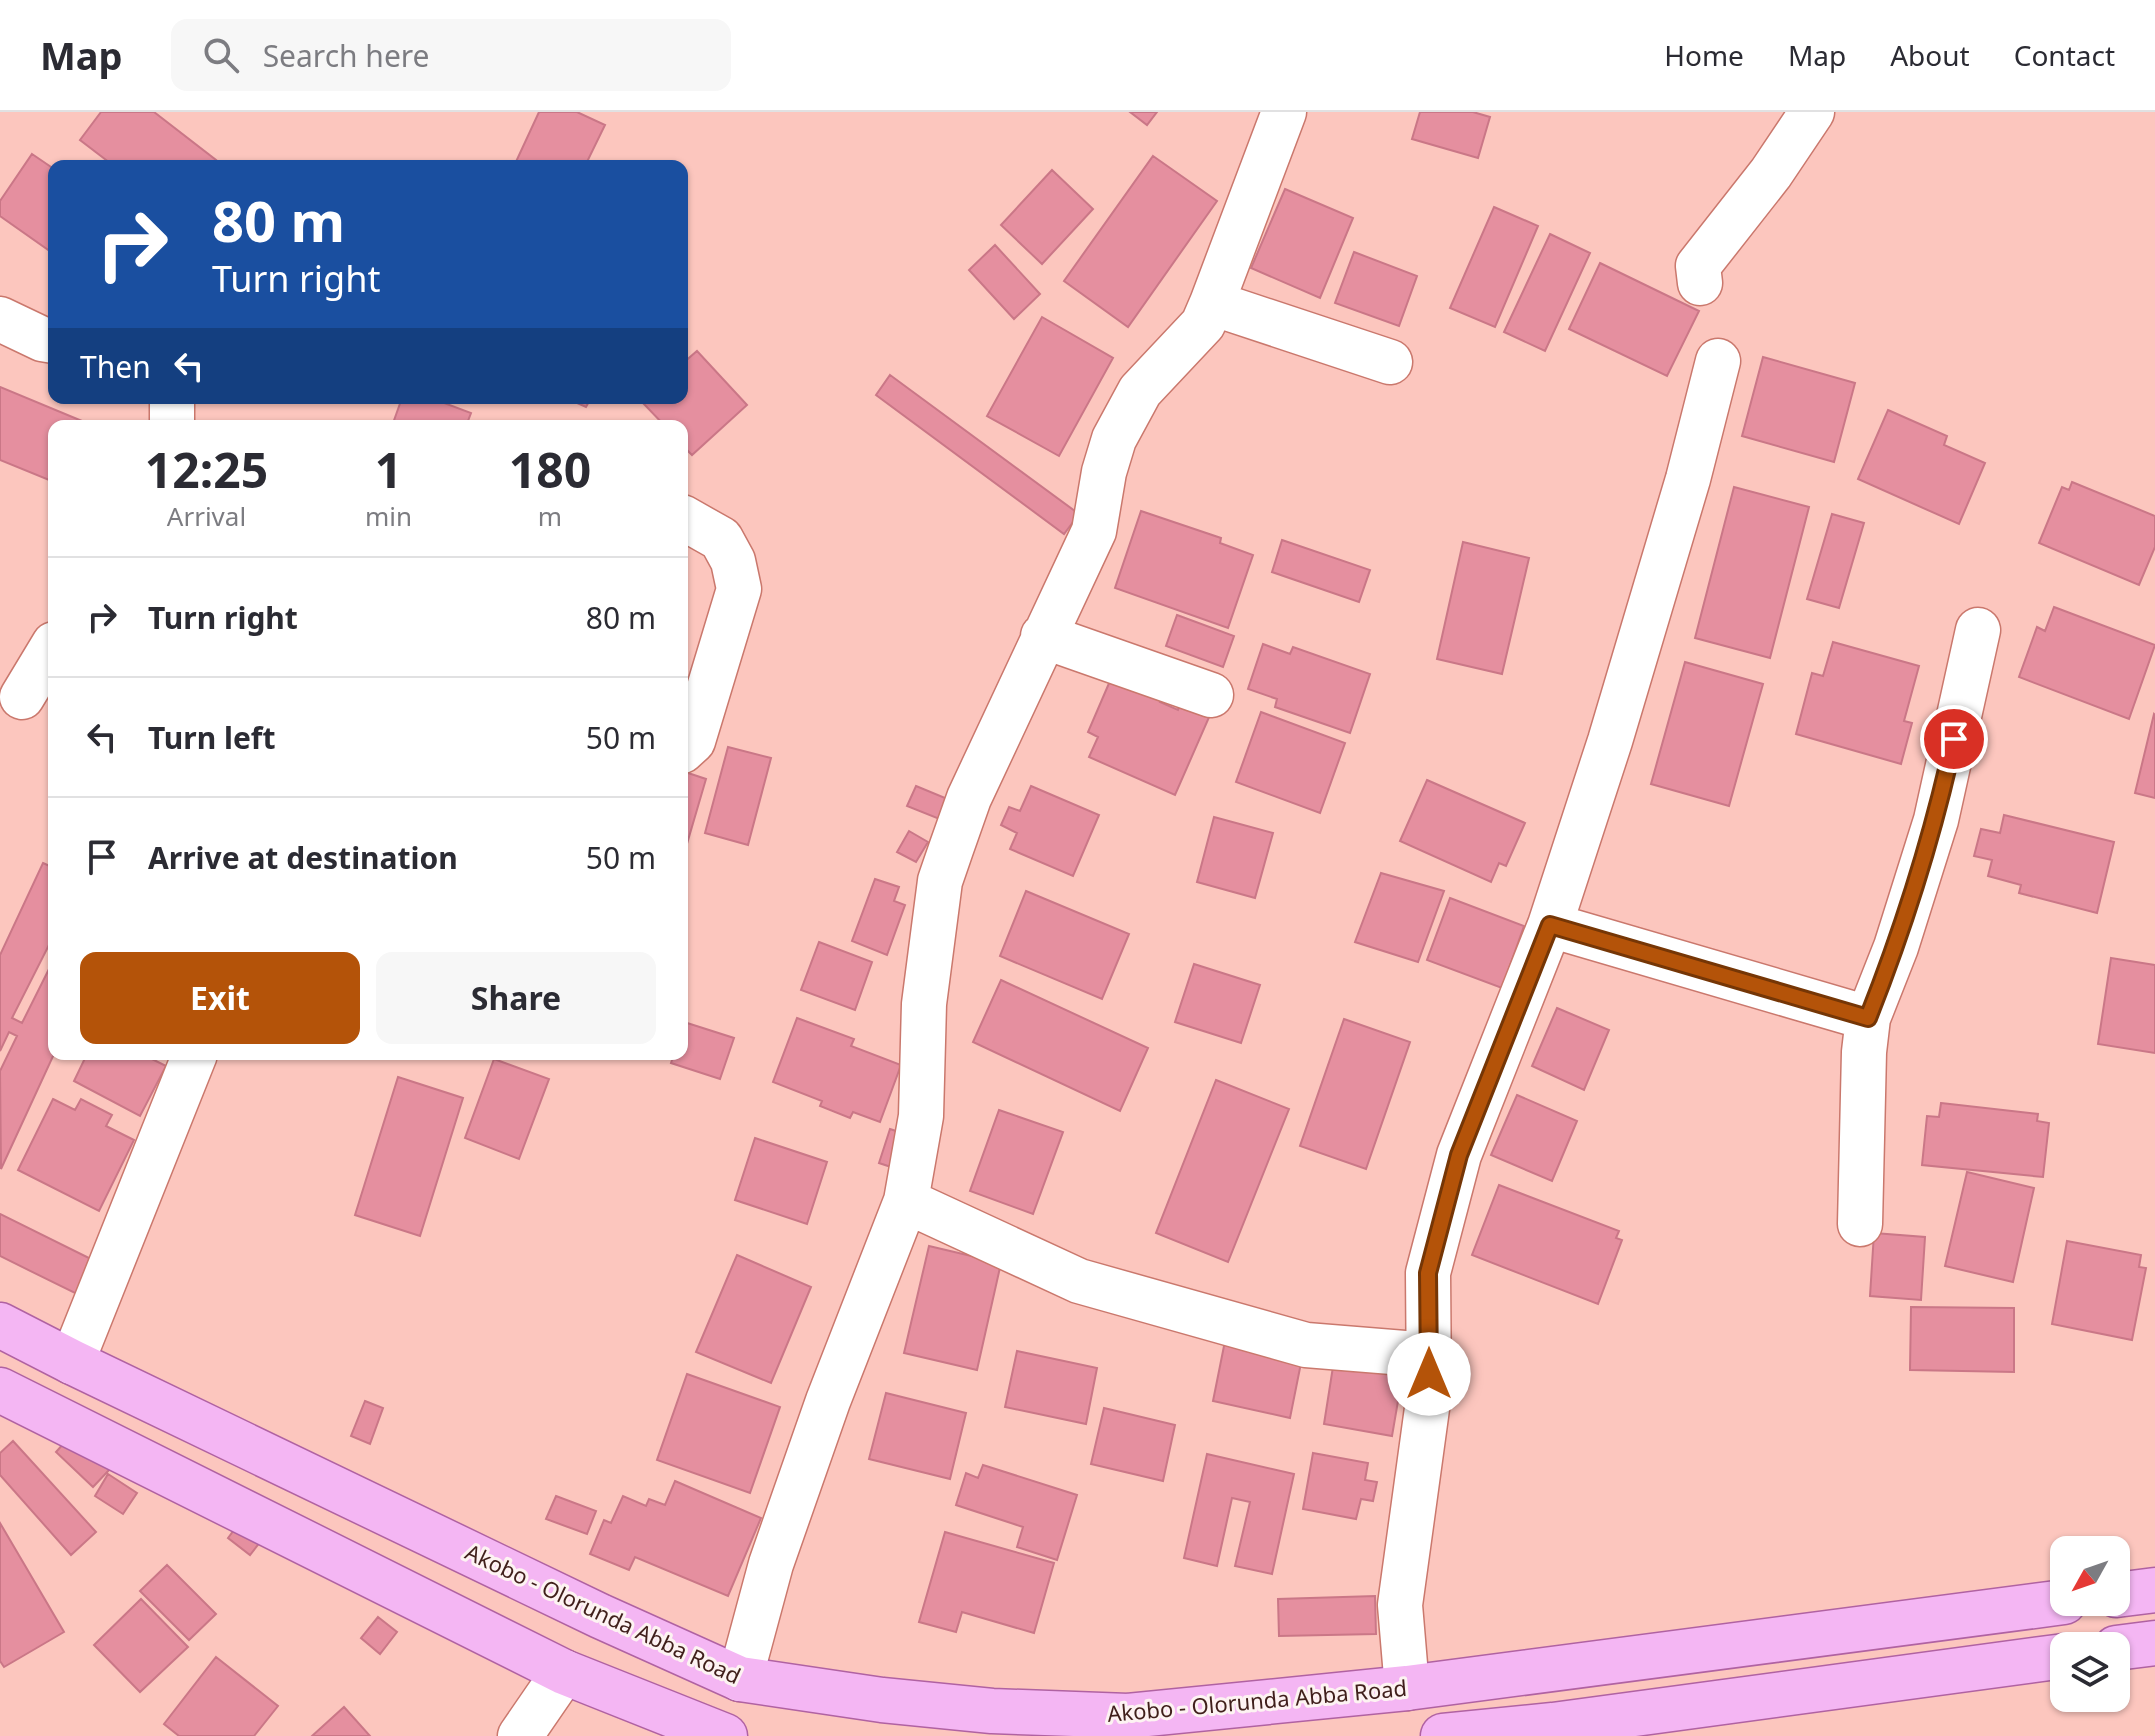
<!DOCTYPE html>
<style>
:root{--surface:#fff;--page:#f7f7f7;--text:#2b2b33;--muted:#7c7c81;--line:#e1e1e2;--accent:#b45309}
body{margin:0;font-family:"Noto Sans",sans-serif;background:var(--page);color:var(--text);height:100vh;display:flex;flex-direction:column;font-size:30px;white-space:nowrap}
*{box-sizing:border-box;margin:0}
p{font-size:26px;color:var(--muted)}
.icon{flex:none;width:44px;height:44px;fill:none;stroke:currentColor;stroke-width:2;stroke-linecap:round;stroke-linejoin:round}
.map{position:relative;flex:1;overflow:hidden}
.sheet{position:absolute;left:48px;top:308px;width:640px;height:640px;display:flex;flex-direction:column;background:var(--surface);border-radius:16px;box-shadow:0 2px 6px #0004}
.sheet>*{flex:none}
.hud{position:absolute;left:48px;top:48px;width:640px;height:244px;border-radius:16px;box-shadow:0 2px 6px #0004;background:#1a4fa0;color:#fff;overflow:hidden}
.needle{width:52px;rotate:230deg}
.fabs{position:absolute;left:2050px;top:1424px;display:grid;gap:16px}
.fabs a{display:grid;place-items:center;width:80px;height:80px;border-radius:16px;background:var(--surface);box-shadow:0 2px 6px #0004;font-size:40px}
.pin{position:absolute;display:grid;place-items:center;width:68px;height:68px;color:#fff;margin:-34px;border:4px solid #fff;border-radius:50%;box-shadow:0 2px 8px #0007}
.me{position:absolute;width:88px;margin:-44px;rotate:0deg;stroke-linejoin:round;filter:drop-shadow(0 0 6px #0008)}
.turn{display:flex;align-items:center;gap:28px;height:168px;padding:0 32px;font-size:36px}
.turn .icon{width:104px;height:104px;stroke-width:2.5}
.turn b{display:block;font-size:56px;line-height:68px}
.then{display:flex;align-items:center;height:76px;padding:0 32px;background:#0003;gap:16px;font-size:30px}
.eta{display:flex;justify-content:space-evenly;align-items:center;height:136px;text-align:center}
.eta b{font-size:48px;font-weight:700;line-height:56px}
.button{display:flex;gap:16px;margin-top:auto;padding:16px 32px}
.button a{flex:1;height:92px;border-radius:16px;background:var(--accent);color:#fff;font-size:32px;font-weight:700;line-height:92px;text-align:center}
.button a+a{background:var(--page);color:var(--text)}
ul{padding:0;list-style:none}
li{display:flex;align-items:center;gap:24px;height:120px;padding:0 32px;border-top:2px solid var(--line)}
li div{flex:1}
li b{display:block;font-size:30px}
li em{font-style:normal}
header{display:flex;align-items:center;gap:48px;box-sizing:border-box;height:112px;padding:0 40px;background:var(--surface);border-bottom:2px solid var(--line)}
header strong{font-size:38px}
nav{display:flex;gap:44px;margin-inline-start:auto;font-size:28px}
.search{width:560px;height:72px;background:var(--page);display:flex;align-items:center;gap:20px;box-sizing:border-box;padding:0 28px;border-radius:16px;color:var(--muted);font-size:30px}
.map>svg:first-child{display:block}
.building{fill:#e58f9f;stroke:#ca7787;stroke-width:2}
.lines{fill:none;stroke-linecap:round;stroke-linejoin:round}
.minor-casing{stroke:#ca786d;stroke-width:47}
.major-casing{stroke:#b062a2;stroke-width:47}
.minor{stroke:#fff;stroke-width:44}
.major{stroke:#f4b6f3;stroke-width:44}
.route-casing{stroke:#753606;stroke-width:20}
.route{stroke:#b45309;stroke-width:14}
.labels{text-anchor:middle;stroke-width:6;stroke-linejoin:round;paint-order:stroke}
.street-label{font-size:22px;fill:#401f1b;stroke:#fdf3f2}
</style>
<header>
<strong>Map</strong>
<div class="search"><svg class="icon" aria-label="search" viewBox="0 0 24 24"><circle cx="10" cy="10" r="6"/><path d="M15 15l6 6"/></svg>Search here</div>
<nav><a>Home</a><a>Map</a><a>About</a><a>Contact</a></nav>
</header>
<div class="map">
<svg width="2155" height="1624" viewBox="0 0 2155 1624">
<rect width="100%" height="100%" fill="#fcc6be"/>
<path class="building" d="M101 0H154L216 48 211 54H114L80 28Z
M539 0H577L605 13 585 54H514Z
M1130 0H1157L1147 13Z
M1420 0H1473L1490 5 1478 46 1412 27Z
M32 42 54 57V142L0 104V89Z
M1153 44 1217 89 1128 215 1064 169Z
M1052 58 1093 97 1042 152 1001 113Z
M1285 77 1353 106 1320 186 1251 156Z
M1494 95 1538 114 1495 215 1450 196Z
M1550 122 1590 141 1545 239 1504 220Z
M995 133 1040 182 1014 207 969 158Z
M1354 140 1417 164 1399 214 1335 191Z
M1600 151 1699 199 1667 264 1569 217Z
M1042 205 1113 246 1059 344 987 304Z
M697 239 747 293 692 343 682 333V314H665L642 290 646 286H682V252Z
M1763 245 1855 271 1834 350 1742 324Z
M890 263 1079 402 1064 422 876 283Z
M0 275 94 314H54V370L0 348Z
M402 286H431L471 301 466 314H392Z
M566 286H591L586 295Z
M1888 298 1947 324 1944 333 1985 351 1959 412 1858 367Z
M2072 370 2155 404V435L2139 473 2039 431 2062 375 2069 378Z
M1734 375 1809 395 1770 546 1695 526Z
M1141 399 1221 426 1220 431 1253 443 1228 516 1115 476Z
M1832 402 1864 411 1839 496 1807 487Z
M1282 428 1370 458 1359 490 1272 460Z
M1463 430 1529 446 1502 562 1437 547Z
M2054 495 2155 533 2129 607 2019 565 2037 515 2045 519Z
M1177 503 1234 524 1223 555 1166 534Z
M1833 530 1919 554 1904 609 1912 611 1901 652 1796 622 1812 561 1823 564Z
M1263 532 1290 542 1293 535 1370 562 1350 621 1275 595 1277 587 1248 577Z
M1685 550 1763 572 1729 694 1651 672Z
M1110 569 1165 579 1160 590 1178 598 1181 590 1210 603 1175 683 1089 645 1098 625 1088 620Z
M1261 600 1345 631 1320 701 1236 670Z
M2154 602 2155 603V686L2135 681Z
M728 635 771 646 748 733 705 721Z
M682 659 706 667 684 742H682Z
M1427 668 1525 711 1506 754 1499 751 1491 770 1400 729Z
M916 674 950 688 942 708 907 694Z
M1031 674 1099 703 1073 764 1010 737 1017 721 1001 713 1009 695 1020 699Z
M2004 703 2114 730 2097 801 2019 781 2021 773 1988 764 1992 748 1974 744 1981 717 2000 721Z
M1214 705 1273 721 1255 786 1197 770Z
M909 719 928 730 916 750 897 740Z
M43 751 54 756V823L12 906 22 911 54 847V942L1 1057 0 959 17 924 9 920 0 939V843Z
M1381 761 1444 779 1418 850 1355 830Z
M875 767 899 775 894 789 905 793 887 843 852 829Z
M1026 779 1129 822 1102 887 1000 844Z
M1450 786 1524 814 1502 876 1427 848Z
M819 830 872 850 855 898 801 878Z
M2111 846 2155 853V941L2098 932Z
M1194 852 1260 873 1241 931 1175 910Z
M1001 868 1148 936 1120 999 973 930Z
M1557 896 1609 918 1584 978 1532 954Z
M797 906 854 927 851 934 901 953 880 1010 853 1000 850 1006 820 994 822 989 773 970Z
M1344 907 1410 930 1366 1057 1300 1034Z
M684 910 734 926 720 967 671 951 674 942H682Z
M87 942H142L166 954 140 1004 74 969Z
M494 947 549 967 519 1047 465 1026Z
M398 965 463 986 420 1124 355 1103Z
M1216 968 1289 997 1228 1150 1156 1121Z
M1517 983 1577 1009 1552 1069 1491 1043Z
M53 987 75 998 81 987 112 1003 106 1014 134 1028 99 1099 18 1058Z
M1941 991 2038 1002 2037 1009 2049 1011 2043 1065 1922 1053 1927 1004 1939 1005Z
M999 998 1063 1020 1033 1102 970 1079Z
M890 1017 914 1025 903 1059 879 1051Z
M755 1026 827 1050 807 1112 735 1088Z
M1967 1060 2034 1076 2013 1170 1945 1154Z
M1499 1073 1619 1119 1616 1126 1622 1128 1598 1192 1472 1143Z
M0 1102 95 1149 79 1183 0 1144Z
M1874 1121 1925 1125 1921 1188 1870 1184Z
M2067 1129 2141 1143 2139 1155 2146 1156 2132 1228 2052 1212Z
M929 1134 1001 1151 977 1258 904 1241Z
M737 1143 811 1175 771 1271 696 1240Z
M1911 1195 2014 1196V1260L1910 1258Z
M1225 1229 1302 1246 1290 1306 1213 1289Z
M1017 1239 1097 1256 1086 1312 1005 1295Z
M1335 1242 1404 1254 1392 1324 1324 1312Z
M687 1262 780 1295 750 1381 657 1348Z
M886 1281 966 1301 950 1367 869 1347Z
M365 1289 383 1296 370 1332 351 1324Z
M1104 1296 1175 1313 1163 1369 1091 1352Z
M73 1321 110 1357 93 1375 56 1340Z
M13 1329 96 1420 71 1443 0 1363V1341Z
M1313 1341 1368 1351 1365 1368 1377 1370 1373 1389 1361 1387 1356 1407 1303 1397Z
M1207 1342 1294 1362 1272 1462 1235 1454 1250 1390 1232 1386 1217 1454 1184 1446Z
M983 1353 1077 1383 1057 1448 1017 1435 1023 1415 956 1393 966 1361 978 1366Z
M108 1362 137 1381 123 1402 95 1384Z
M675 1369 761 1406 728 1484 635 1445 629 1458 590 1442 604 1408 611 1411 623 1384 646 1394 649 1387 665 1393Z
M556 1384 596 1399 587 1422 546 1407Z
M246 1402 268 1420 250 1443 228 1426Z
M0 1411 64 1520 4 1555 0 1549Z
M945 1420 1054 1451 1034 1521 962 1500 956 1520 919 1510Z
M167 1453 216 1502 189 1528 140 1479Z
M1375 1484 1376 1522 1279 1524 1278 1487Z
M141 1487 188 1535 140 1580 94 1533Z
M378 1505 397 1520 380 1542 361 1526Z
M216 1545 278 1594 254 1624H179L164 1612Z
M344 1595 370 1624H312Z"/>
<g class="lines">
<defs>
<path id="minor" d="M1700 171 1698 154 1771 61 1812 0
M1212 191 1284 0
M0 207 42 227 54 229
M172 314V286
M682 405 721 427 733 449 739 477 693 629 682 639
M1043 524 1211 583
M22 585 54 532
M1550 813 1868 906
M906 1089 1079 1169 1306 1233 1429 1243
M1860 1112 1864 940 1868 906 1896 835 1936 708 1978 518
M72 1250 195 942
M740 1567 771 1452 828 1289 906 1089 921 1004 924 892 940 769 951 737 969 686 1094 419 1104 360 1114 327 1140 279 1203 212 1212 191 1390 250
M1407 1576 1400 1493 1429 1282 1428 1161 1459 1043 1550 813 1610 629 1688 367 1718 249
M520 1624 564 1560"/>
<path id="major" d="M0 1213 72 1250 600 1504 740 1567 882 1588 992 1599 1128 1604 1407 1576 2064 1490
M0 1278 564 1560 725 1624
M2116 1483 2155 1478
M2116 1536 2155 1531
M1443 1624 1553 1613 2064 1544"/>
</defs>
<use href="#minor" class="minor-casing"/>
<use href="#major" class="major-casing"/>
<use href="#minor" class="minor"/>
<use href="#major" class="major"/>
</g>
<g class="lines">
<defs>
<path id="route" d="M1429 1262 1428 1161 1459 1043 1550 813 1868 906C1904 815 1933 723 1954 627"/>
</defs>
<use href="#route" class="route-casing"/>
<use href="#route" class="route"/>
</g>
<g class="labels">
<g class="street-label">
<text transform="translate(603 1502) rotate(25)" y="8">Akobo - Olorunda Abba Road</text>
<text transform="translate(1257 1589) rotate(-5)" y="8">Akobo - Olorunda Abba Road</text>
</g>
</g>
</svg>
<div class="fabs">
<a><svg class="needle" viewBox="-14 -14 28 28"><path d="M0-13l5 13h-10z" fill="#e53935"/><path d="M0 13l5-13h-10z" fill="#7c7c81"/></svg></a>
<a><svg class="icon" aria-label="layers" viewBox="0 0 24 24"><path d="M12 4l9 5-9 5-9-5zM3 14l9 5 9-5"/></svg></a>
</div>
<div class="pin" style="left:1954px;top:627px;background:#d93025"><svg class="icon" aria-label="arrive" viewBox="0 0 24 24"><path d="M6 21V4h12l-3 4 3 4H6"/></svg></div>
<svg class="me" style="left:1429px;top:1262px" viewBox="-20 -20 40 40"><circle r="19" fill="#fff"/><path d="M0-13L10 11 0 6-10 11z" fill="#b45309"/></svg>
<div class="hud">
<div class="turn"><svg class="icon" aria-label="right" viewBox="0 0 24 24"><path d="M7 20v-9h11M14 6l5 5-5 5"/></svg><div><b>80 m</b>Turn right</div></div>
<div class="then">Then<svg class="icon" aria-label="left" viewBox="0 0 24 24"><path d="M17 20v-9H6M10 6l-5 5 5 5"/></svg></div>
</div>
<section class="sheet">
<div class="eta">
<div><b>12:25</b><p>Arrival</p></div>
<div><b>1</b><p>min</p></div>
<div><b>180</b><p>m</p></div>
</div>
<ul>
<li><svg class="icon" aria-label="right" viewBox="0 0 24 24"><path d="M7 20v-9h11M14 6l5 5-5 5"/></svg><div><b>Turn right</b></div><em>80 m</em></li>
<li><svg class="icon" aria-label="left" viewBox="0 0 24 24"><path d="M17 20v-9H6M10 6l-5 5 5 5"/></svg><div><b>Turn left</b></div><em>50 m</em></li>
<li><svg class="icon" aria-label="arrive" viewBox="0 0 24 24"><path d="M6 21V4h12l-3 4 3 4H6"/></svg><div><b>Arrive at destination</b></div><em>50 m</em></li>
</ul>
<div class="button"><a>Exit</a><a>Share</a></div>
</section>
</div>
